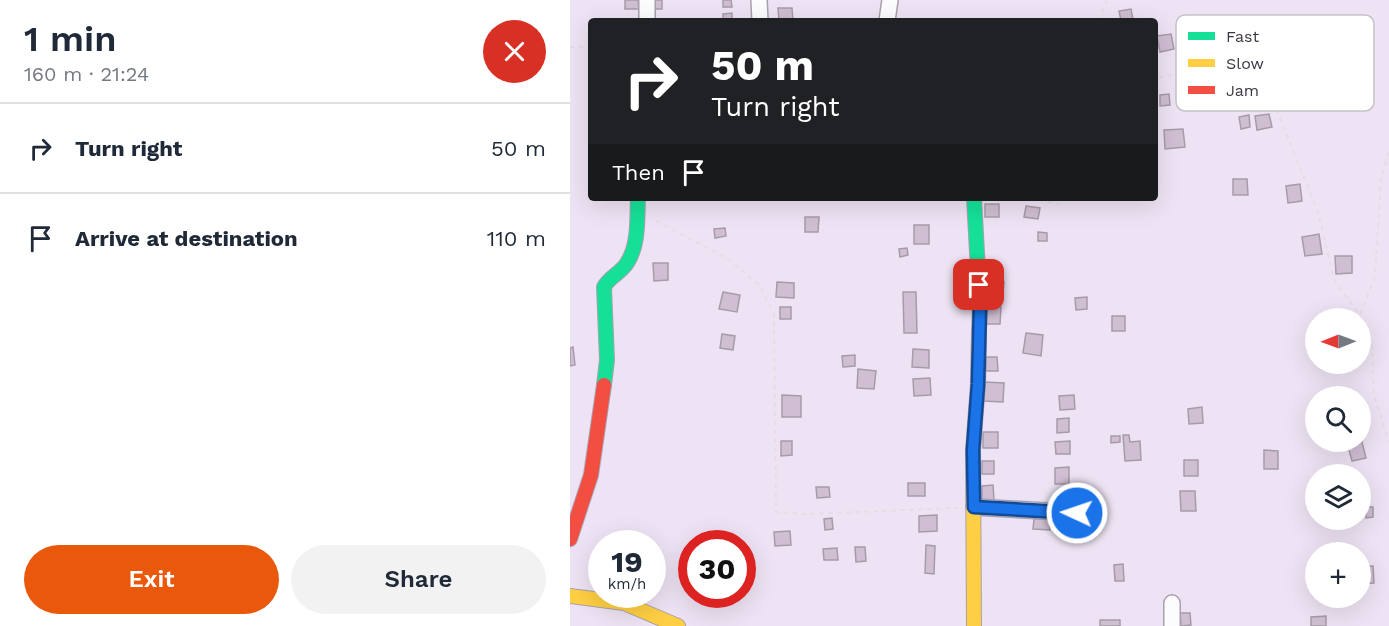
<!DOCTYPE html>
<meta charset="utf-8">
<style>
:root{--surface:#fff;--page:#f2f2f3;--text:#1f2937;--muted:#747a83;--line:#e0e1e3;--accent:#ea580c}
body{margin:0;font-family:"Work Sans",sans-serif;background:var(--page);color:var(--text);height:100vh;display:flex;flex-direction:column;font-size:22px;white-space:nowrap}
*{box-sizing:border-box;margin:0}
p{font-size:20px;color:var(--muted)}
.icon{flex:none;width:33px;height:33px;fill:none;stroke:currentColor;stroke-width:2;stroke-linecap:round;stroke-linejoin:round}
.map{position:relative;flex:1;overflow:hidden}
.side{display:flex;flex-direction:column;background:var(--surface);width:570px}
.side>*{flex:none}
.banner{position:absolute;left:18px;top:18px;width:570px;height:183px;border-radius:6px;box-shadow:0 6px 24px #0002;background:#202124;color:#fff;overflow:hidden}
.needle{width:39px;rotate:269deg}
.buttons{position:absolute;left:735px;top:308px;display:grid;gap:12px}
.buttons a{display:grid;place-items:center;width:66px;height:66px;border-radius:50%;background:var(--surface);box-shadow:0 6px 24px #0002;font-size:30px}
.speed{position:absolute;left:18px;top:530px;display:flex;gap:12px;font-size:30px;font-weight:700;text-align:center}
.speed>*{display:grid;place-content:center;width:78px;height:78px;border-radius:50%;background:var(--surface);box-shadow:0 6px 24px #0002;line-height:1}
.speed small{font-size:15px;font-weight:400}
.speed .limit{border:9px solid #d22;background:#fff;color:#111}
.pin{position:absolute;display:grid;place-items:center;width:51px;height:51px;color:#fff;margin:-26px;border-radius:12px;box-shadow:0 3px 9px #0006}
.me{position:absolute;width:66px;margin:-33px;rotate:273deg;stroke-linejoin:round;filter:drop-shadow(0 0 4px #0008)}
.turn{display:flex;align-items:center;gap:21px;height:126px;padding:0 24px;font-size:27px}
.turn .icon{width:78px;height:78px;stroke-width:2.5}
.turn b{display:block;font-size:42px;line-height:51px}
.then{display:flex;align-items:center;height:57px;padding:0 24px;background:#0003;gap:12px;font-size:22px}
.round{display:grid;place-items:center;flex:none;width:63px;height:63px;border-radius:32px;background:var(--page)}
.summary{display:flex;align-items:center;justify-content:space-between;height:102px;padding:0 24px}
h1{font-size:36px;font-weight:600;line-height:45px}
.cta{display:flex;gap:12px;margin-top:auto;padding:12px 24px}
.cta a{flex:1;height:69px;border-radius:36px;background:var(--accent);color:#fff;font-size:24px;font-weight:600;line-height:69px;text-align:center}
.cta a+a{background:var(--page);color:var(--text)}
ul{padding:0;list-style:none}
li{display:flex;align-items:center;gap:18px;height:90px;padding:0 24px;border-top:2px solid var(--line)}
li div{flex:1}
li b{display:block;font-size:22px}
li em{font-style:normal}
main{display:flex;flex:1;min-height:0}
.map>svg:first-child{display:block}
.building{fill:#d0bed3;stroke:#a69ca9;stroke-width:1.5}
.lines{fill:none;stroke-linecap:round;stroke-linejoin:round}
.street-casing{stroke:#a9a0ae;stroke-width:18}
.fast-casing{stroke:#a9a0ae;stroke-width:16}
.slow-casing{stroke:#a9a0ae;stroke-width:16}
.jam-casing{stroke:#a9a0ae;stroke-width:16}
.path{stroke:#e2dfe4;stroke-width:2;stroke-dasharray:4.5 4.5;stroke-linecap:butt}
.street{stroke:#fcfbfd;stroke-width:15}
.fast{stroke:#16e098;stroke-width:14}
.slow{stroke:#ffcf43;stroke-width:14}
.jam{stroke:#f24e42;stroke-width:14}
.route-casing{stroke:#114b97;stroke-width:15}
.route{stroke:#1a73e8;stroke-width:10}
.key{fill:#fff;stroke:#c5c2c6;stroke-width:1.5}
.key-label{font-size:16px;fill:#3d3542}
</style>
<main>
<section class="side">
<div class="summary"><div><h1>1 min</h1><p>160 m · 21:24</p></div><a class="round" style="background:#d93025;color:#fff"><svg class="icon" aria-label="close" viewBox="0 0 24 24"><path d="M6 6l12 12M18 6L6 18"/></svg></a></div>
<ul>
<li><svg class="icon" aria-label="right" viewBox="0 0 24 24"><path d="M7 20v-9h11M14 6l5 5-5 5"/></svg><div><b>Turn right</b></div><em>50 m</em></li>
<li><svg class="icon" aria-label="arrive" viewBox="0 0 24 24"><path d="M6 21V4h12l-3 4 3 4H6"/></svg><div><b>Arrive at destination</b></div><em>110 m</em></li>
</ul>
<div class="cta"><a>Exit</a><a>Share</a></div>
</section>
<div class="map">
<svg width="819" height="626" viewBox="0 0 819 626">
<rect width="100%" height="100%" fill="#eee3f4"/>
<path class="building" d="M55 0H68L69 9H55Z
M84 0H92V9H83Z
M153 0H161L162 7H153Z
M208 8H222L223 21H209Z
M561 9 563 20 551 21 549 11Z
M162 13V21H153V14Z
M601 34 604 49 590 52 587 36Z
M599 94 600 105 590 106V95Z
M699 114 702 127 687 130 685 116Z
M679 115 680 127 671 129 669 117Z
M613 129 615 147 595 149 594 130Z
M663 179H677L678 195H663Z
M730 184 732 201 718 203 716 186Z
M415 204H429V217H415Z
M456 206 470 208 468 219 454 217Z
M235 217H249L248 232H235Z
M344 225H359V244H344Z
M155 228 156 236 145 238 144 229Z
M468 232 477 233V241H468Z
M749 234 752 254 735 256 732 237Z
M337 248 338 255 330 257 329 249Z
M765 256H782V273L766 274Z
M83 263H98V280L84 281Z
M417 281 434 282 432 301 415 299Z
M207 282 224 283V298L206 297Z
M153 292 170 295 167 312 149 309Z
M333 292H346L347 333H334Z
M517 297V309L506 310 505 298Z
M210 307H221V319H210Z
M414 307H431L430 324H414Z
M542 316H555V331H542Z
M456 333 473 335 471 356 453 353Z
M152 334 165 336 163 350 150 348Z
M3 347 5 365 0 366V348Z
M343 349 359 350V368L342 367Z
M285 355V366L273 367 272 356Z
M416 357H427L428 371H416Z
M288 369 306 371 304 389 287 388Z
M360 378 361 395 344 396 343 379Z
M414 382 434 383 433 402 413 401Z
M212 395 231 396V417H212Z
M504 395 505 409 490 410 489 396Z
M632 407 633 423 619 424 618 409Z
M499 418V432L487 433V419Z
M413 432H428V448H413Z
M553 435H559L560 442 570 441 571 460 555 461Z
M541 436H550V442L541 443Z
M211 441H222V455L211 456Z
M500 441V454H486L485 442Z
M792 442 796 458 782 461 778 446Z
M694 450 708 451V469H694Z
M614 460H628V476H614Z
M412 461H424V474H412Z
M499 467V484H485V468Z
M338 483H355V496H338Z
M423 485 424 500 412 501V486Z
M246 487H259L260 497 247 498Z
M610 491H625L626 511H611Z
M796 507H803V517L796 518Z
M367 515V531L349 532V516Z
M262 518 263 529 255 530 254 519Z
M464 519H480V530L463 529Z
M506 519V530L494 531 493 520Z
M220 531 221 545 205 546 204 532Z
M356 545 365 546 364 574 355 573Z
M285 547H295L296 561 286 562Z
M267 548 268 560H254L253 549Z
M553 564 554 581H545L544 565Z
M803 566 804 583 790 584V567Z
M610 613H620L621 625 611 626Z
M756 616V626H741V617Z
M530 620H550V626H530Z"/>
<g class="lines">
<defs>
<path id="street" d="M189 0 190 21
M77 21V0
M317 21 320 0
M404 507 528 514
M602 603V626"/>
<path id="fast" d="M404 198 410 307 409 330
M34 385 37 360 34 287C39 277 51 273 57 263 69 245 67 219 68 198"/>
<path id="slow" d="M0 596 54 603 108 626
M404 626 403 450 408 384 409 330"/>
<path id="jam" d="M0 539 21 475 34 385"/>
</defs>
<use href="#street" class="street-casing"/>
<use href="#fast" class="fast-casing"/>
<use href="#slow" class="slow-casing"/>
<use href="#jam" class="jam-casing"/>
<path class="path" d="M528 21 537 0
M0 47H21
M585 84 586 78 686 59 748 212 764 280 790 315
M819 152 811 178 805 276 790 315 802 345 804 396 819 442
M460 198 488 204 498 198
M86 221 160 260 190 286 204 315 206 512 235 514 387 508"/>
<use href="#street" class="street"/>
<use href="#fast" class="fast"/>
<use href="#slow" class="slow"/>
<use href="#jam" class="jam"/>
</g>
<g class="lines">
<defs>
<path id="route" d="M409 285 410 307 408 384 403 450 404 507 507 513"/>
</defs>
<use href="#route" class="route-casing"/>
<use href="#route" class="route"/>
</g>
<rect x="606" y="15" width="198" height="96" rx="9" class="key"/>
<rect x="618" y="32" width="27" height="8" fill="#16e098"/>
<rect x="618" y="59" width="27" height="8" fill="#ffcf43"/>
<rect x="618" y="86" width="27" height="8" fill="#f24e42"/>
<g class="key-label">
<text x="656" y="42">Fast</text>
<text x="656" y="69">Slow</text>
<text x="656" y="96">Jam</text>
</g>
</svg>
<div class="buttons">
<a><svg class="needle" viewBox="-14 -14 28 28"><path d="M0-13l5 13h-10z" fill="#e53935"/><path d="M0 13l5-13h-10z" fill="#747a83"/></svg></a>
<a><svg class="icon" aria-label="search" viewBox="0 0 24 24"><circle cx="10" cy="10" r="6"/><path d="M15 15l6 6"/></svg></a>
<a><svg class="icon" aria-label="layers" viewBox="0 0 24 24"><path d="M12 4l9 5-9 5-9-5zM3 14l9 5 9-5"/></svg></a>
<a>+</a>
</div>
<div class="speed"><div>19<small>km/h</small></div><div class="limit">30</div></div>
<div class="pin" style="left:409px;top:285px;background:#d93025"><svg class="icon" aria-label="arrive" viewBox="0 0 24 24"><path d="M6 21V4h12l-3 4 3 4H6"/></svg></div>
<svg class="me" style="left:507px;top:513px" viewBox="-20 -20 40 40"><circle r="17" fill="#1a73e8" stroke="#fff" stroke-width="3"/><path d="M0-11L8 9 0 5-8 9z" fill="#fff"/></svg>
<div class="banner">
<div class="turn"><svg class="icon" aria-label="right" viewBox="0 0 24 24"><path d="M7 20v-9h11M14 6l5 5-5 5"/></svg><div><b>50 m</b>Turn right</div></div>
<div class="then">Then<svg class="icon" aria-label="arrive" viewBox="0 0 24 24"><path d="M6 21V4h12l-3 4 3 4H6"/></svg></div>
</div>
</div>
</main>
